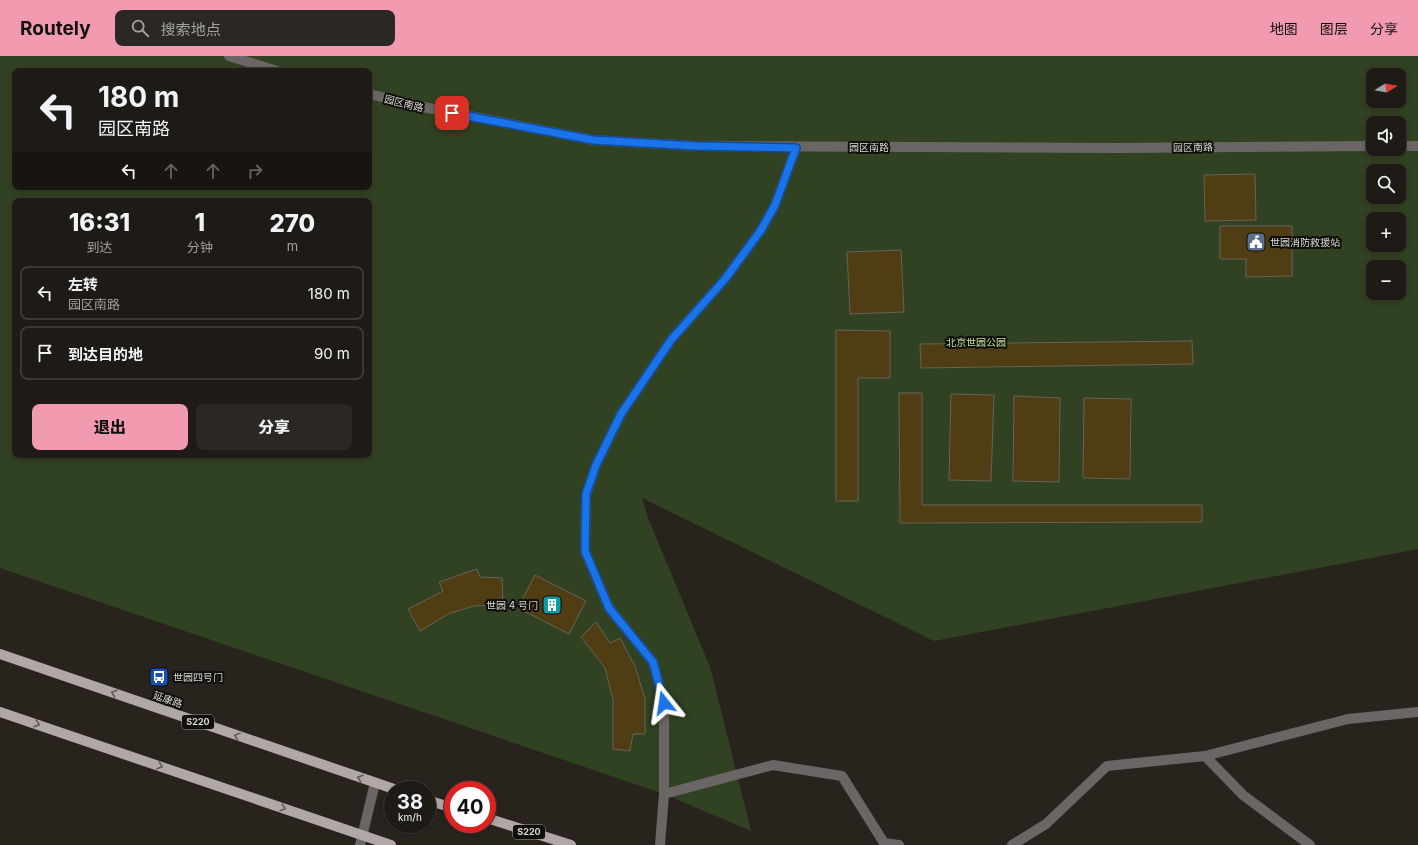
<!DOCTYPE html>
<html lang="zh">
<meta charset="utf-8">
<style>
:root{--surface:#1e1b16;--page:#2b2823;--text:#f1f3f6;--muted:#a1a1a1;--line:#3c3935;--accent:#f29aaf}
body{margin:0;font-family:Inter,"Noto Sans SC",sans-serif;background:var(--page);color:var(--text);height:100vh;display:flex;flex-direction:column;font-size:15px;white-space:nowrap}
*{box-sizing:border-box;margin:0}
p{font-size:13px;color:var(--muted)}
.icon{flex:none;width:22px;height:22px;fill:none;stroke:currentColor;stroke-width:2;stroke-linecap:round;stroke-linejoin:round}
.map{position:relative;flex:1;overflow:hidden}
.panel{position:absolute;left:12px;top:142px;width:360px;height:260px;display:flex;flex-direction:column;background:var(--surface);border-radius:8px;box-shadow:0 2px 6px #0003,0 0 0 1px var(--line)}
.panel>*{flex:none}
.hud{position:absolute;left:12px;top:12px;width:360px;height:122px;border-radius:8px;box-shadow:0 2px 6px #0003,0 0 0 1px var(--line);background:#1e1b16;color:var(--text);overflow:hidden}
.needle{width:26px;rotate:79deg}
.controls{position:absolute;left:1366px;top:12px;display:grid;gap:8px}
.controls a{display:grid;place-items:center;width:40px;height:40px;border-radius:8px;background:var(--surface);box-shadow:0 2px 6px #0003,0 0 0 1px var(--line);font-size:20px}
.speed{position:absolute;left:384px;top:725px;display:flex;gap:8px;font-size:20px;font-weight:700;text-align:center}
.speed>*{display:grid;place-content:center;width:52px;height:52px;border-radius:50%;background:var(--surface);box-shadow:0 2px 6px #0003,0 0 0 1px var(--line);line-height:1}
.speed small{font-size:10px;font-weight:400}
.speed .limit{border:6px solid #d22;background:#fff;color:#111}
.pin{position:absolute;display:grid;place-items:center;width:34px;height:34px;color:#fff;margin:-17px;border-radius:8px;box-shadow:0 2px 6px #0006}
.me{position:absolute;width:44px;margin:-22px;rotate:345deg;stroke-linejoin:round;filter:drop-shadow(0 0 3px #0008)}
.turn{display:flex;align-items:center;gap:14px;height:84px;padding:0 20px;font-size:18px}
.turn .icon{width:52px;height:52px;stroke-width:2.5}
.turn b{display:block;font-size:28px;line-height:34px}
.lanes{display:flex;align-items:center;height:38px;padding:0 20px;background:#0003;justify-content:center;gap:20px;direction:ltr}
.lanes .off{opacity:.35}
.eta{display:flex;justify-content:space-evenly;align-items:center;height:68px;text-align:center}
.eta b{font-size:24px;font-weight:800;line-height:28px}
.button{display:flex;gap:8px;margin-top:auto;padding:8px 20px}
.button a{flex:1;height:46px;border-radius:8px;background:var(--accent);color:#111;font-size:16px;font-weight:800;line-height:46px;text-align:center}
.button a+a{background:var(--page);color:var(--text)}
ul{padding:0;list-style:none}
li{display:flex;align-items:center;gap:12px;height:54px;margin:0 8px 6px;padding:0 12px;border:2px solid var(--line);border-radius:8px}
li div{flex:1}
li b{display:block;font-size:15px}
li em{font-style:normal}
header{display:flex;align-items:center;gap:24px;box-sizing:border-box;height:56px;padding:0 20px;background:var(--accent);color:#111}
header strong{font-size:19px}
nav{display:flex;gap:22px;margin-inline-start:auto;font-size:14px}
.search{width:280px;height:36px;background:var(--page);display:flex;align-items:center;gap:10px;box-sizing:border-box;padding:0 14px;border-radius:8px;color:var(--muted);font-size:15px}
.map>svg:first-child{display:block}
.green{fill:#304221;fill-rule:evenodd}
.building{fill:#503d13;stroke:#66625a}
.lines{fill:none;stroke-linecap:round;stroke-linejoin:round}
.minor{stroke:#6b6665;stroke-width:10}
.major{stroke:#b1a8a5;stroke-width:10}
.oneway{stroke:#605b58}
.route-casing{stroke:#114b97;stroke-width:10}
.route{stroke:#1a73e8;stroke-width:7}
.labels{text-anchor:middle;stroke-width:4;stroke-linejoin:round;paint-order:stroke}
.shield{fill:#0f0e0b;stroke:#9e9c98;stroke-width:1}
.shield-label{font-size:9px;font-weight:bold;fill:#dbd9d4}
.street-label{font-size:10px;fill:#dbd9d4;stroke:#0f0e0b}
.poi-label{font-size:10px;fill:#dbd9d4;stroke:#0f0e0b;text-anchor:start}
.park-label{font-size:10px;fill:#bae498;stroke:#0f0e0b}
</style>
<header>
<strong>Routely</strong>
<div class="search"><svg class="icon" aria-label="search" viewBox="0 0 24 24"><circle cx="10" cy="10" r="6"/><path d="M15 15l6 6"/></svg>搜索地点</div>
<nav><a>地图</a><a>图层</a><a>分享</a></nav>
</header>
<div class="map">
<svg width="1418" height="789" viewBox="0 0 1418 789">
<rect width="100%" height="100%" fill="#28241d"/>
<path class="green" d="M0 0H1418V493L934 585 642 442 648 462 710 611 751 775 664 738 0 512ZM15 15H369V131H15ZM1373 19H1399V45H1373ZM1373 67H1399V93H1373ZM1373 115H1399V141H1373ZM15 145H369V399H15ZM1373 163H1399V189H1373ZM1373 211H1399V237H1373Z"/>
<path class="building" d="M1255 118 1256 164 1205 165 1204 119Z
M1220 170H1292V220L1246 221V203H1220Z
M901 194 904 256 850 258 847 196Z
M836 274 890 275V322H858V445H836Z
M1192 285 1193 308 921 312 920 288Z
M899 337H922V449H1202V466L900 467Z
M951 338 994 339 991 425 949 424Z
M1014 340 1060 342 1059 426 1013 425Z
M1084 342 1131 343 1130 423 1083 422Z
M477 513 480 521 502 522 503 548 474 550 450 557 420 575 408 553 443 535 439 526Z
M535 519 586 545 569 578 518 552Z
M596 566 610 587 620 582 635 610 645 643V678H633L630 695 613 693V644L605 612 581 581Z"/>
<g class="lines">
<path class="minor" d="M229 0 277 15
M369 38 423 51 593 84 696 90 1119 92 1373 90
M1399 90H1418
M1205 700 1243 739 1310 789
M664 738 773 709 842 720 884 787 899 789
M360 789 375 727
M660 789 664 738V647L653 606 609 552 585 495 586 439 596 409 621 358 671 284 725 223 761 174 775 149 796 92
M1012 789 1046 768 1107 710 1205 700 1348 663 1418 656"/>
<path class="major" d="M0 598 397 734
M0 656 391 789
M427 744 453 752
M487 762 571 789"/>
</g>
<defs><path id="oneway-chevron" d="M-2-3.5L2.5 0L-2 3.5" fill="none" stroke-width="1.6" stroke-linecap="round" stroke-linejoin="round"/></defs>
<g class="oneway">
<use href="#oneway-chevron" transform="translate(114 637) rotate(-161)"/>
<use href="#oneway-chevron" transform="translate(37 668) rotate(19)"/>
<use href="#oneway-chevron" transform="translate(237 680) rotate(-161)"/>
<use href="#oneway-chevron" transform="translate(160 710) rotate(19)"/>
<use href="#oneway-chevron" transform="translate(360 722) rotate(-161)"/>
<use href="#oneway-chevron" transform="translate(283 752) rotate(19)"/>
</g>
<g class="lines">
<defs>
<path id="route" d="M452 57 593 84 696 90 796 92 775 149 761 174 725 223 671 284 621 358 596 409 586 438 585 495 609 552 653 606 664 647"/>
</defs>
<use href="#route" class="route-casing"/>
<use href="#route" class="route"/>
</g>
<defs>
<symbol id="civic-square" viewBox="-11 -11 22 22"><rect x="-9" y="-9" width="18" height="18" rx="4" fill="#5c6f8a" stroke="#0f0e0b"/><path d="M-.6-6.5H3V-4.5H.6V-3L4-1V1h2V6H-6V1h2V-1L-.6-3ZM-1.2 2.5V6h2.4V2.5Z" fill="#fff"/></symbol>
<symbol id="building-square" viewBox="-11 -11 22 22"><rect x="-9" y="-9" width="18" height="18" rx="4" fill="#0f9aa8" stroke="#0f0e0b"/><path d="M-4-6H4V6H1V3H-1V6H-4ZM-2.5-4.3h1.7v1.8h-1.7ZM.8-4.3h1.7v1.8H.8ZM-2.5-1h1.7V.8h-1.7ZM.8-1h1.7V.8H.8Z" fill="#fff"/></symbol>
<symbol id="bus-square" viewBox="-11 -11 22 22"><rect x="-9" y="-9" width="18" height="18" rx="4" fill="#1a4fb4" stroke="#0f0e0b"/><path d="M-5-6H5V4H4V6H2V4H-2V6H-4V4H-5ZM-3.5-4V0h7V-4ZM-3.5 1.2v1.5H-2V1.2ZM2 1.2v1.5H3.5V1.2Z" fill="#fff"/></symbol>
</defs>
<g fill-rule="evenodd">
<use href="#civic-square" x="1245" y="175" width="22" height="22"/>
<use href="#building-square" x="541" y="538" width="22" height="22"/>
<use href="#bus-square" x="148" y="610" width="22" height="22"/>
</g>
<g class="labels">
<g class="shield">
<rect x="182" y="659" width="32" height="14" rx="3"/>
<rect x="513" y="769" width="32" height="14" rx="3"/>
</g>
<g class="shield-label">
<text x="198" y="669">S220</text>
<text x="529" y="779">S220</text>
</g>
<g class="street-label">
<text transform="translate(404 47) rotate(14)" y="4">园区南路</text>
<text x="869" y="95">园区南路</text>
<text transform="translate(1193 91) rotate(-1)" y="4">园区南路</text>
<text transform="translate(168 643) rotate(19)" y="4">延康路</text>
</g>
<g class="poi-label">
<text x="1270" y="190">世园消防救援站</text>
<text x="538" y="553" text-anchor="end">世园 4 号门</text>
<text x="173" y="625">世园四号门</text>
</g>
<g class="park-label">
<text x="976" y="290">北京世园公园</text>
</g>
</g>
</svg>
<div class="controls">
<a><svg class="needle" viewBox="-14 -14 28 28"><path d="M0-13l5 13h-10z" fill="#e53935"/><path d="M0 13l5-13h-10z" fill="#a1a1a1"/></svg></a>
<a><svg class="icon" aria-label="sound" viewBox="0 0 24 24"><path d="M4 9h4l5-4v14l-5-4H4zM17 9q2 3 0 6"/></svg></a>
<a><svg class="icon" aria-label="search" viewBox="0 0 24 24"><circle cx="10" cy="10" r="6"/><path d="M15 15l6 6"/></svg></a>
<a>+</a>
<a>−</a>
</div>
<div class="speed"><div>38<small>km/h</small></div><div class="limit">40</div></div>
<div class="pin" style="left:452px;top:57px;background:#d93025"><svg class="icon" aria-label="arrive" viewBox="0 0 24 24"><path d="M6 21V4h12l-3 4 3 4H6"/></svg></div>
<svg class="me" style="left:664px;top:647px" viewBox="-20 -20 40 40"><path d="M0-17L14 15 0 8-14 15z" fill="#1a73e8" stroke="#fff" stroke-width="4"/></svg>
<div class="hud">
<div class="turn"><svg class="icon" aria-label="left" viewBox="0 0 24 24"><path d="M17 20v-9H6M10 6l-5 5 5 5"/></svg><div><b>180 m</b>园区南路</div></div>
<div class="lanes"><svg class="icon" aria-label="left" viewBox="0 0 24 24"><path d="M17 20v-9H6M10 6l-5 5 5 5"/></svg><svg class="icon off" aria-label="ahead" viewBox="0 0 24 24"><path d="M12 20V5M6 11l6-6 6 6"/></svg><svg class="icon off" aria-label="ahead" viewBox="0 0 24 24"><path d="M12 20V5M6 11l6-6 6 6"/></svg><svg class="icon off" aria-label="right" viewBox="0 0 24 24"><path d="M7 20v-9h11M14 6l5 5-5 5"/></svg></div>
</div>
<section class="panel">
<div class="eta">
<div><b>16:31</b><p>到达</p></div>
<div><b>1</b><p>分钟</p></div>
<div><b>270</b><p>m</p></div>
</div>
<ul>
<li><svg class="icon" aria-label="left" viewBox="0 0 24 24"><path d="M17 20v-9H6M10 6l-5 5 5 5"/></svg><div><b>左转</b><p>园区南路</p></div><em>180 m</em></li>
<li><svg class="icon" aria-label="arrive" viewBox="0 0 24 24"><path d="M6 21V4h12l-3 4 3 4H6"/></svg><div><b>到达目的地</b></div><em>90 m</em></li>
</ul>
<div class="button"><a>退出</a><a>分享</a></div>
</section>
</div>
